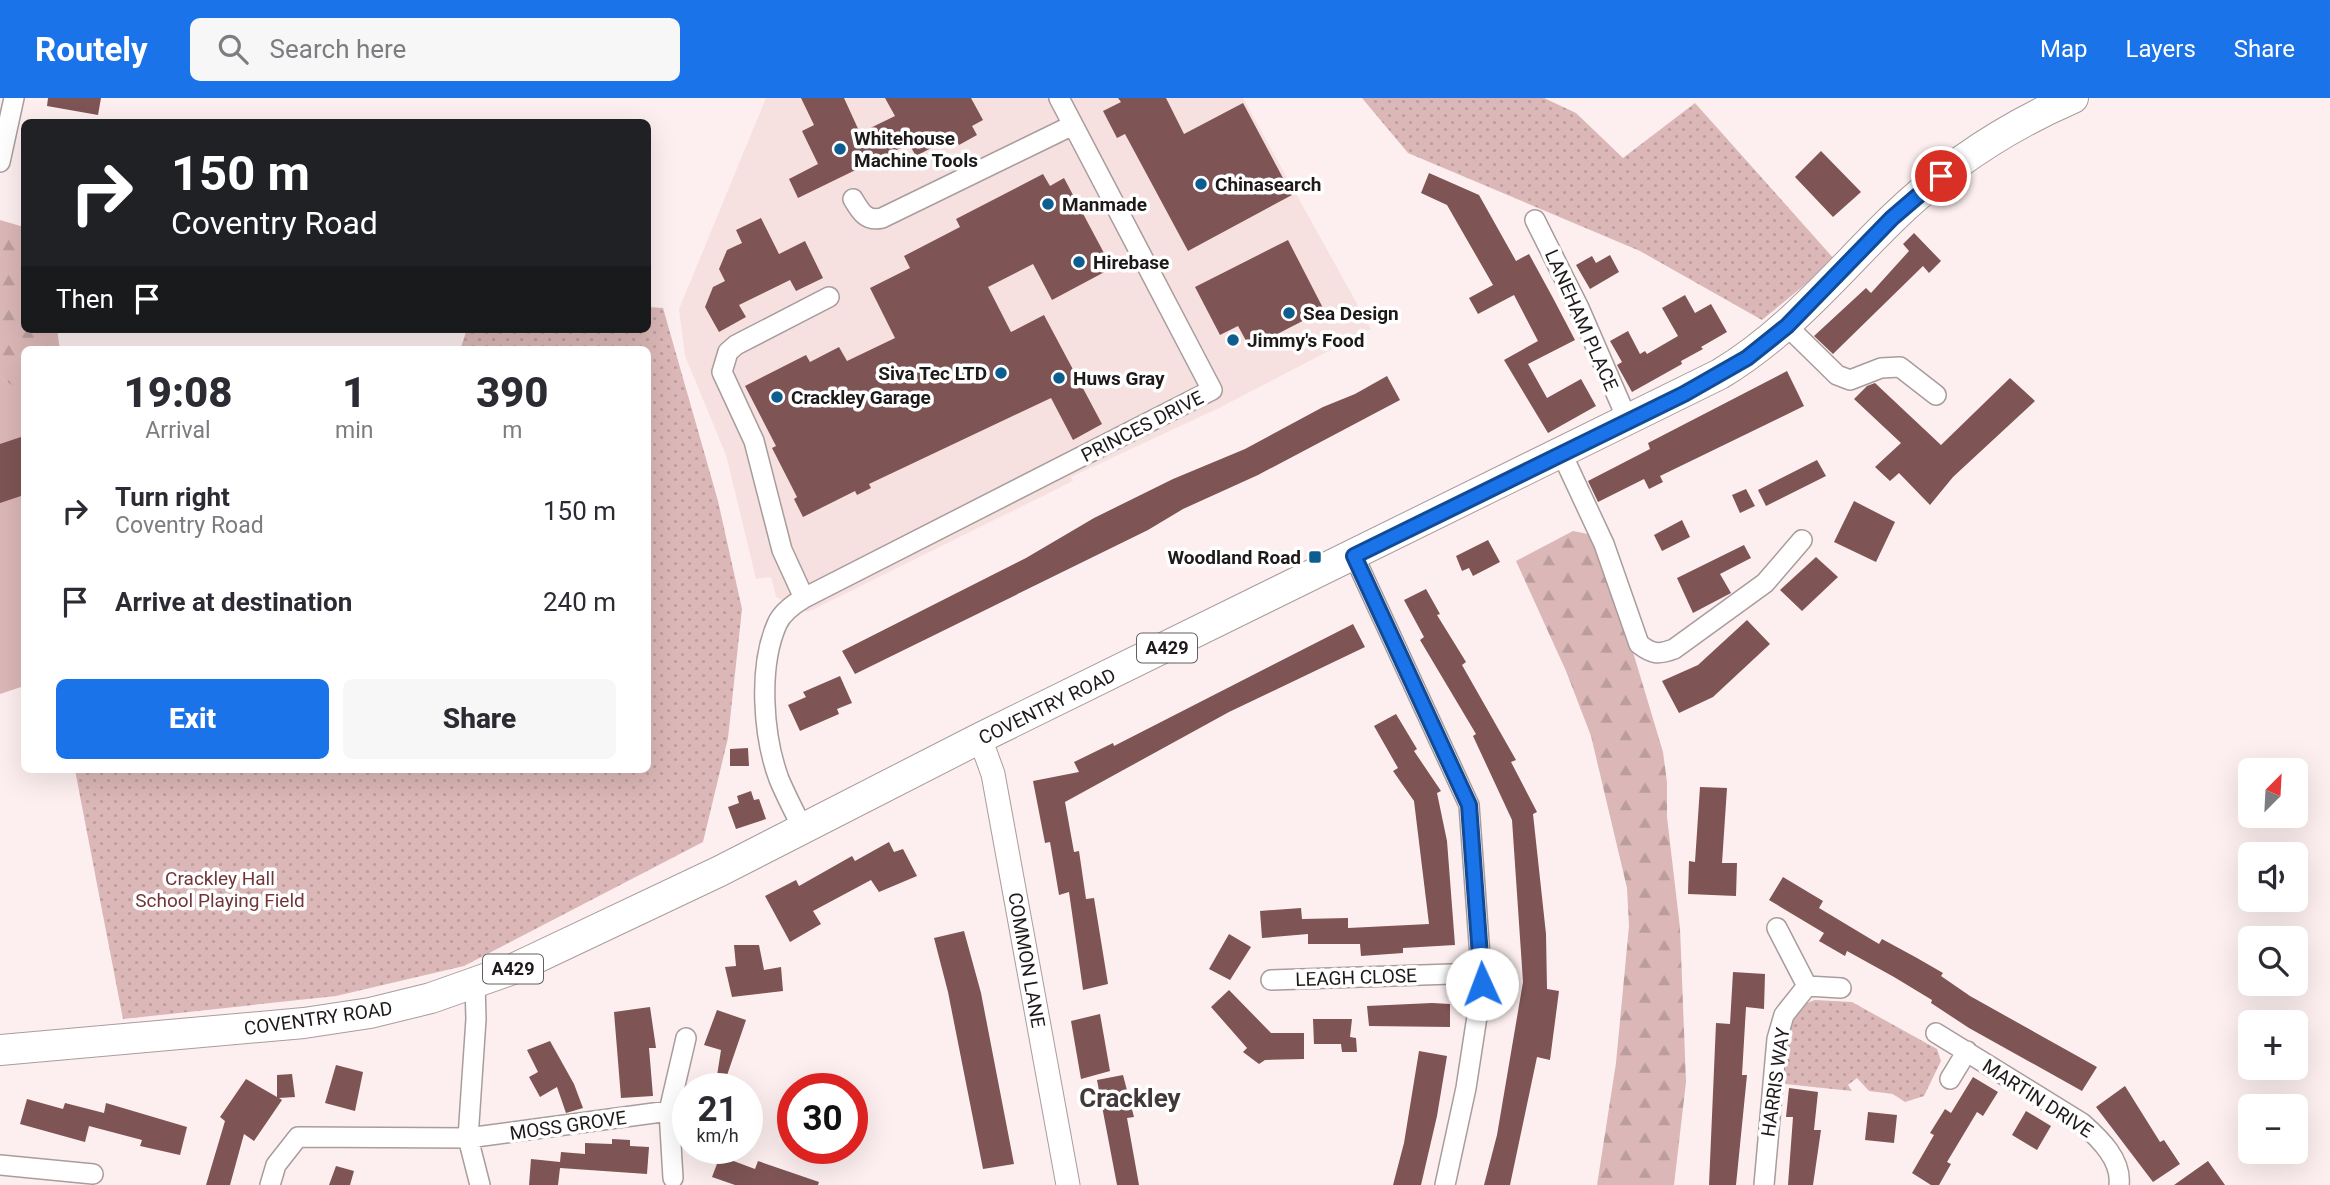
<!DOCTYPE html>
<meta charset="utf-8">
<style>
:root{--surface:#fff;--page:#f7f7f7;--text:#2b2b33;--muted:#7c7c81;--accent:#1a73e8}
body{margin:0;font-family:Roboto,sans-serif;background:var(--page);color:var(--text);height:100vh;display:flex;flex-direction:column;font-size:26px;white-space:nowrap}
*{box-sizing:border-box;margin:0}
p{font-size:23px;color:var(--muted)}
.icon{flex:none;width:38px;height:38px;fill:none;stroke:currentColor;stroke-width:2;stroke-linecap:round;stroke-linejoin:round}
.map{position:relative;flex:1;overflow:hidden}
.sheet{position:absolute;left:21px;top:248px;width:630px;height:427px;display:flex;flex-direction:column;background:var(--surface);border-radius:10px;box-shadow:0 7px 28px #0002}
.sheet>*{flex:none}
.guide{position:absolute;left:21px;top:21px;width:630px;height:214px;border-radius:10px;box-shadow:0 7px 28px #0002;background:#202124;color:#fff;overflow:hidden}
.needle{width:46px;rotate:24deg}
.tools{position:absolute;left:2238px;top:660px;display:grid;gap:14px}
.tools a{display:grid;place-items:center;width:70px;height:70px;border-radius:10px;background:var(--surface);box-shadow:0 7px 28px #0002;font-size:35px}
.speed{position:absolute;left:672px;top:975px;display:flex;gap:14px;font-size:35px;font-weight:700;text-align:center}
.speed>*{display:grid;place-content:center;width:91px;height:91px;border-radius:50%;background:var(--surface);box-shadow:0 7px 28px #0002;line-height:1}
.speed small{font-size:18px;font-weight:400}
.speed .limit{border:10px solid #d22;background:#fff;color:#111}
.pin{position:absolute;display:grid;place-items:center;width:60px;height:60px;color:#fff;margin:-30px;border:4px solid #fff;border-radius:50%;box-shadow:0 2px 7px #0007}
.me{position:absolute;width:77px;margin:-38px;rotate:358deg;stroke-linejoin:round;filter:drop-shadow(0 0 5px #0008)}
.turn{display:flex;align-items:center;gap:24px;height:147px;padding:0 35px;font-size:32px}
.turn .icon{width:91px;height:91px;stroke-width:2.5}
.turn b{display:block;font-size:49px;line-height:60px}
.then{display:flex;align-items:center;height:66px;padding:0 35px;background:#0003;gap:14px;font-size:26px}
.eta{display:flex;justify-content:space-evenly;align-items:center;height:119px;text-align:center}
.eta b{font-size:42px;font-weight:800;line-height:49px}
.action{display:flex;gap:14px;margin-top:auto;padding:14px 35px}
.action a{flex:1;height:80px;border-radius:10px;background:var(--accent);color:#fff;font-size:28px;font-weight:800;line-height:80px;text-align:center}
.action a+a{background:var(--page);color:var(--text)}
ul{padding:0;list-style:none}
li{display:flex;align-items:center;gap:21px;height:91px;padding:0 35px}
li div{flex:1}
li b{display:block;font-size:26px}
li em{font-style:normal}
header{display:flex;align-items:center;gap:42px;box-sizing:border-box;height:98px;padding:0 35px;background:var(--accent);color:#fff}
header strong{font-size:33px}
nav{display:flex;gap:38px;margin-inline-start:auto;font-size:24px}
.search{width:490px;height:63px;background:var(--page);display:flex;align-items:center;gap:18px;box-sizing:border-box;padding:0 24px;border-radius:10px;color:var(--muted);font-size:26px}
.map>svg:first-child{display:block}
.built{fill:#f7e1e0}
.grass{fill:url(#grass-dots)}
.forest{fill:url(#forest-firs)}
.pitch{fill:#dbb7b7}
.building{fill:#7e5454}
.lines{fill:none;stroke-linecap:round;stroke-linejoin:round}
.minor-casing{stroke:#a99c9c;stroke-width:22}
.tertiary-casing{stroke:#a99c9c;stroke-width:25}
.primary-casing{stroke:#a99c9c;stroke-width:32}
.minor{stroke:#fff;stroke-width:19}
.tertiary{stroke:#fff;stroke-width:23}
.primary{stroke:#fff;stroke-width:30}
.route-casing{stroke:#114b97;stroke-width:18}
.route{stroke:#1a73e8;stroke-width:12}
.poi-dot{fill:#0d5e90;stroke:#fff;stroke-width:2.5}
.labels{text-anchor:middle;stroke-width:7;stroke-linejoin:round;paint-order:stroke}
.shield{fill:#fff;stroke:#625f5f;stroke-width:2}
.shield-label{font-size:18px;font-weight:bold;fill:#1f1a1a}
.poi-label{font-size:19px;font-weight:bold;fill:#1f1a1a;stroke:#fff;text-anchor:start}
.street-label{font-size:19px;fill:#1f1a1a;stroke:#fff}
.park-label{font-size:19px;fill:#723537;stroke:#fff}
.district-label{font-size:26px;font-weight:bold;fill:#433939;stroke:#fff}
</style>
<header>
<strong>Routely</strong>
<div class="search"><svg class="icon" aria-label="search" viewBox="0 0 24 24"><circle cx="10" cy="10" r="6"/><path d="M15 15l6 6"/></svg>Search here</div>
<nav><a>Map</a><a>Layers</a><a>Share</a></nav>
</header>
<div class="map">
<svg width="2330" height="1087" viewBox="0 0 2330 1087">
<defs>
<pattern id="grass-dots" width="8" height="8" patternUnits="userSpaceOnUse" patternTransform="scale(1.75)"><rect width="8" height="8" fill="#dbb7b7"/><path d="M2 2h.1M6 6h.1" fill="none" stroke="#bc9d9d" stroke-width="1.8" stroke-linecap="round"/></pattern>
<pattern id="forest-firs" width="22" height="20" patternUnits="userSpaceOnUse" patternTransform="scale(1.75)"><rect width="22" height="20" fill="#dbb7b7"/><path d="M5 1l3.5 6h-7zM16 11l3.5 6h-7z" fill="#bc9d9d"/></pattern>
</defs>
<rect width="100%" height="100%" fill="#fdefef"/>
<path class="built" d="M766 0H1243L1371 231 1219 310 1071 379 1073 383 808 514 776 499 771 479 756 481 726 357 685 258 679 211Z"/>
<path class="grass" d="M1362 0H1544L1576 15 1623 60 1695 5 1835 162 1762 222 1640 153 1408 55Z
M648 209 663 210 718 403 742 511 728 640 703 744 464 868 336 898 123 921 75 672H648V252H460L467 231H648Z
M1815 902 1852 904 1937 951 1941 963 1924 998 1905 1004 1893 996 1869 993 1857 980 1848 987 1852 993 1785 986C1786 961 1782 910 1815 902Z"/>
<path class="forest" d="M0 122 24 129V231H57L60 252H24L23 296 0 279Z
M1573 433 1593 437 1621 514 1663 654 1667 684V719L1680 830 1686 984 1674 1087H1597L1616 965 1629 828 1627 790 1591 638 1566 573 1516 463Z"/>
<path class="pitch" d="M0 279 24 296V588L0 596Z"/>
<path class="building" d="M48 0H101L98 17 47 8Z
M801 0H844L860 35 895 18 885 0H971L983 22 972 28 977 37 959 47 954 38 916 58 909 46 798 100 789 81 818 66 802 33 814 27Z
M1118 0H1166L1184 36 1243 5 1292 97 1188 153 1125 36 1117 40 1103 13 1121 4Z
M1821 53 1861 94 1833 119 1795 79Z
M1429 75 1479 97 1516 163 1529 156 1553 200 1575 242 1528 266 1547 300 1581 281 1596 308 1548 335 1504 262 1538 243 1514 197 1478 216 1469 200 1493 187 1447 107 1421 95Z
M1043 76 1050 88 1064 80 1112 170 1052 202 1033 166 988 189 1011 234 1044 217 1102 326 1073 342 1051 300 869 386 871 390 857 397 855 393 803 419 794 401 797 399 772 350 776 348 745 288 806 257 810 264 839 249 847 263 895 240 870 190 910 170 904 158 960 129 956 121Z
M761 120 779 156 805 143 823 180 796 193 790 182 739 207 746 219 719 234 705 209 713 189 725 183 719 171 727 152 742 145 736 132Z
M1914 135 1941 163 1929 175 1923 168 1833 256 1814 238 1866 190 1871 195 1909 153 1903 146Z
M1288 142 1324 212 1250 250 1238 228 1220 237 1195 189Z
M1610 157 1619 174 1590 191 1576 167 1592 158 1596 165Z
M1685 197 1695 215 1711 206 1727 234 1701 249 1703 251 1681 263 1682 266 1632 294 1617 267 1622 264 1610 243 1628 233 1640 256 1645 253 1647 256 1678 238 1662 210Z
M1787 273 1804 308 1660 378 1663 384 1649 391 1644 381 1598 404 1588 383 1650 351 1648 345Z
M1387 278 1400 302 1258 377 1183 411 1148 432 855 576 842 553 1026 460 1094 420 1173 381 1245 351 1323 309 1355 296Z
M2010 280 2035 303 1953 379 1930 407 1899 375 1890 383 1875 369 1901 345 1854 301 1867 288 1875 285 1941 347Z
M24 338V397L0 405V346Z
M1817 362 1826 378 1766 408 1758 392Z
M1746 391 1755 408 1740 415 1732 397Z
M1854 403 1895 424 1876 464 1834 444Z
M1682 422 1690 439 1662 453 1654 437Z
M1488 442 1500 464 1473 478 1469 470 1462 473 1456 458Z
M1744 447 1751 460 1720 476 1731 495 1693 515 1677 480Z
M1816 459 1838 479 1802 513 1780 492Z
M1426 491 1440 516 1437 517 1466 564 1462 567 1516 662 1511 664 1537 714 1533 716 1546 836 1547 891 1559 893 1550 962 1537 959 1510 1087H1484L1497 1037 1523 884 1512 722 1473 638 1476 636 1420 542 1424 539 1404 502Z
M1747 522 1770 546 1713 599 1679 615 1662 583 1698 567Z
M1353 526 1365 549 1229 614 1065 704 1074 754 1079 753 1086 801 1094 800 1108 886 1083 892 1069 794 1059 797 1050 744 1045 745 1033 683 1079 674 1074 664 1113 645 1114 648Z
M840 578 852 605 837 611 839 616 800 633 788 607 806 599 803 594Z
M1396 616 1417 651 1414 653 1441 693 1437 695 1447 743 1455 847 1403 850V855L1361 858 1360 846H1308V836L1262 840 1260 813 1301 810 1302 821 1348 820V830L1429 826 1414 703 1393 673 1398 670 1374 628Z
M748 650 749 668H730V651Z
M1700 689 1727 690 1722 765H1737L1736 798 1688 796 1689 763 1695 764Z
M751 693 754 702 759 701 766 721 736 731 728 709 739 705 737 698Z
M889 744 894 754 903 751 917 778 879 794 871 782 813 813 821 826 790 844 765 798 796 782 799 788 852 758 855 763Z
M1783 779 1823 803 1819 810 1879 846 1882 841 1917 860 1943 875 1941 878 1970 898 2097 969 2082 993 1969 930 1931 905 1932 902 1894 879 1847 853 1845 858 1819 843 1824 835 1769 802Z
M964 833 981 895 1014 1066 983 1071 948 894 934 840Z
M1229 836 1251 849 1230 882 1209 871Z
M734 847H759L764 872 781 869 783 893 732 899 725 869 736 868Z
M1733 874 1765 876 1764 911 1746 909 1742 977H1747L1736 1087H1709L1716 925 1730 926Z
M1229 892 1271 935H1304V961L1265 962 1259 966 1243 954 1247 950 1211 909Z
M1432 905 1450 906V929L1369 928 1367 908Z
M650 909 656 950H649L653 998 621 1000 614 914Z
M717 912 746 922 724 986 716 984 721 952 704 947Z
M1100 916 1110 973 1081 981 1071 923Z
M1313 921H1352L1350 939 1356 940 1357 954H1342L1341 946H1314Z
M550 943 574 986 583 1010 566 1015 557 989 540 999 529 979 538 974 527 952Z
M1419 953 1447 958 1437 1018 1421 1087H1393L1404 1045Z
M336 967 363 974 355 1013 325 1005Z
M292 976 295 999 279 1000 282 1002 254 1043 244 1036 230 1087H206L225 1023 220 1019 246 981 277 999V977Z
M1123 977 1134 1019 1127 1020 1139 1087H1117L1097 982Z
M1973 979 1998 994 1983 1018 1977 1014 1947 1064 1951 1066 1939 1087H1931L1912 1075 1934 1037 1930 1035 1945 1011 1951 1015Z
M2125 988 2160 1044 2164 1042 2180 1066 2153 1084 2096 1009Z
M1789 990 1818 994 1814 1032H1821L1813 1087H1788L1793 1019H1786Z
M27 1001 63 1011 65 1005 104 1015 106 1005 187 1029 180 1057 140 1048 142 1042 89 1028 85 1044 20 1026Z
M2026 1013 2051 1028 2037 1052 2012 1037Z
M1868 1014 1897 1017 1894 1045 1865 1042Z
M612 1041 630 1042V1048L649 1049 647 1076 560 1070 558 1087H529L531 1061 560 1064 561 1054 585 1056V1045L612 1046Z
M720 1058 755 1071 758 1063 819 1084 818 1087H735L712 1079Z
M2208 1063 2225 1087H2174Z
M336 1068 354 1073 350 1087H329Z"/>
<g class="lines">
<defs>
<path id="minor" d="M0 64 14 0
M853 101C860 113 866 124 882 120L1073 27
M1535 122 1579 210 1628 323
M1787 228 1837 277 1850 282 1881 270 1900 269 1936 297
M1562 356 1604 446 1639 546C1652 556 1658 557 1674 551L1765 485 1802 442
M1354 458 1469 707 1482 886 1466 990 1445 1087
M804 500 782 452 754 343 722 274 728 254 736 247 829 199
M803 731C795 715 786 698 779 681 763 638 758 569 777 526 782 514 794 506 804 500L1212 292 1059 0
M1777 830 1807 888
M1271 882 1482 875
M1936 935 2082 1025C2100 1041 2122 1062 2119 1087
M1950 981 1967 953
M0 1067 93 1076
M673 1080 669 1013 686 940
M270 1087 276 1067 298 1039 468 1040 476 921 475 885
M480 1087 468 1040 669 1013
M1764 1087 1777 941 1784 917 1807 888 1841 890"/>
<path id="tertiary" d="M980 640 993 676 1068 1087"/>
<path id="primary" d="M0 952 304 925 370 915 431 900 513 871 720 773 980 640 1720 276C1788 235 1835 177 1891 122 1943 71 2006 29 2073 0"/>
</defs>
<use href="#minor" class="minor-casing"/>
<use href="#tertiary" class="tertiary-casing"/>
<use href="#primary" class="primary-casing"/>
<use href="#minor" class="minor"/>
<use href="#tertiary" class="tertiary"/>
<use href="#primary" class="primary"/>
</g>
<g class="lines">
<defs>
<path id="route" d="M1482 886 1469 707 1354 458 1684 296 1747 260 1787 228 1892 120 1941 78"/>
</defs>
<use href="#route" class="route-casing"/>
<use href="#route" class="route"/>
</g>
<g class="poi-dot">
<circle cx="840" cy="51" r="7"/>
<circle cx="1201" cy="86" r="7"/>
<circle cx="1048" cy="106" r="7"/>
<circle cx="1079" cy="164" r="7"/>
<circle cx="1289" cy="215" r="7"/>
<circle cx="1233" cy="242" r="7"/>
<circle cx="1001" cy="275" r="7"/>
<circle cx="1059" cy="280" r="7"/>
<circle cx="777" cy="299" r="7"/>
<rect x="1308" y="452" width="14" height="14" rx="3.5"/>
</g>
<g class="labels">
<g class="shield">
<rect x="1137" y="535.5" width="60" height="29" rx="5"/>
<rect x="483" y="856.5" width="60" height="29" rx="5"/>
</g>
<g class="shield-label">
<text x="1167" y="556">A429</text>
<text x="513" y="877">A429</text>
</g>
<g class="poi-label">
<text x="854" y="47">Whitehouse<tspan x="854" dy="22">Machine Tools</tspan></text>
<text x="1215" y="93">Chinasearch</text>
<text x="1062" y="113">Manmade</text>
<text x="1093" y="171">Hirebase</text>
<text x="1303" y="222">Sea Design</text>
<text x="1247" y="249">Jimmy's Food</text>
<text x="987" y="282" text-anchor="end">Siva Tec LTD</text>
<text x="1073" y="287">Huws Gray</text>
<text x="791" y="306">Crackley Garage</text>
<text x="1301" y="466" text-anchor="end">Woodland Road</text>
</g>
<g class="street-label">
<text transform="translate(1582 222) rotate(66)" y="7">LANEHAM PLACE</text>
<text transform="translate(1142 328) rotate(-27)" y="7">PRINCES DRIVE</text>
<text transform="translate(1047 608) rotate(-26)" y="7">COVENTRY ROAD</text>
<text transform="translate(1027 862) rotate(80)" y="7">COMMON LANE</text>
<text transform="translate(1356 879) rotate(-2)" y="7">LEAGH CLOSE</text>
<text transform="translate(318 920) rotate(-8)" y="7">COVENTRY ROAD</text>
<text transform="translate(1775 984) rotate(-82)" y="7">HARRIS WAY</text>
<text transform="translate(2038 1000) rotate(33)" y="7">MARTIN DRIVE</text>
<text transform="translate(568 1027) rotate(-8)" y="7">MOSS GROVE</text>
</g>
<g class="park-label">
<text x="220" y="787">Crackley Hall<tspan x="220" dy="22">School Playing Field</tspan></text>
</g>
<g class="district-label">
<text x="1130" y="1009">Crackley</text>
</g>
</g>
</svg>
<div class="tools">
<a><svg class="needle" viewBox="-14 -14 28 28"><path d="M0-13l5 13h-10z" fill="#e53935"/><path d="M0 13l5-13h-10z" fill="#7c7c81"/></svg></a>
<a><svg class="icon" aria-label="sound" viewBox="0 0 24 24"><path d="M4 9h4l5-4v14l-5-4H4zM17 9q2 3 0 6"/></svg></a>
<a><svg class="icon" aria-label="search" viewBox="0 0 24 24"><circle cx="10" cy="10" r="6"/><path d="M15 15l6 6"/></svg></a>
<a>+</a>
<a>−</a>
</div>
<div class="speed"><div>21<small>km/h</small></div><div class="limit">30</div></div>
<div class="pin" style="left:1941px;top:78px;background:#d93025"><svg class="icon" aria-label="arrive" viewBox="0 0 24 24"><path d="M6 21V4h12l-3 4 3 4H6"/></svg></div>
<svg class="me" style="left:1482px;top:886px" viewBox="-20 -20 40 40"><circle r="19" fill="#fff"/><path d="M0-13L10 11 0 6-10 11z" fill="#1a73e8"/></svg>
<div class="guide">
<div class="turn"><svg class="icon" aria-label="right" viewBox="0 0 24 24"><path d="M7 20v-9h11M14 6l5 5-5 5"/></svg><div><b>150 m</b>Coventry Road</div></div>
<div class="then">Then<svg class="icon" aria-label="arrive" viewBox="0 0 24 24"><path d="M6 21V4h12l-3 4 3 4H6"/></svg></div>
</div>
<section class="sheet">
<div class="eta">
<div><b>19:08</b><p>Arrival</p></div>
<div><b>1</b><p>min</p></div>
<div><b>390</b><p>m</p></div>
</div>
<ul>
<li><svg class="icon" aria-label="right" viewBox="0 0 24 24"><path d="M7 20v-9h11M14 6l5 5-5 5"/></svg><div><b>Turn right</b><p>Coventry Road</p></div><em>150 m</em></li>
<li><svg class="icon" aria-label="arrive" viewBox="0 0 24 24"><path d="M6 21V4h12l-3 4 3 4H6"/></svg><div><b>Arrive at destination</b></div><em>240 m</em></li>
</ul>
<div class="action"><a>Exit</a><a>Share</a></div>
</section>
</div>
